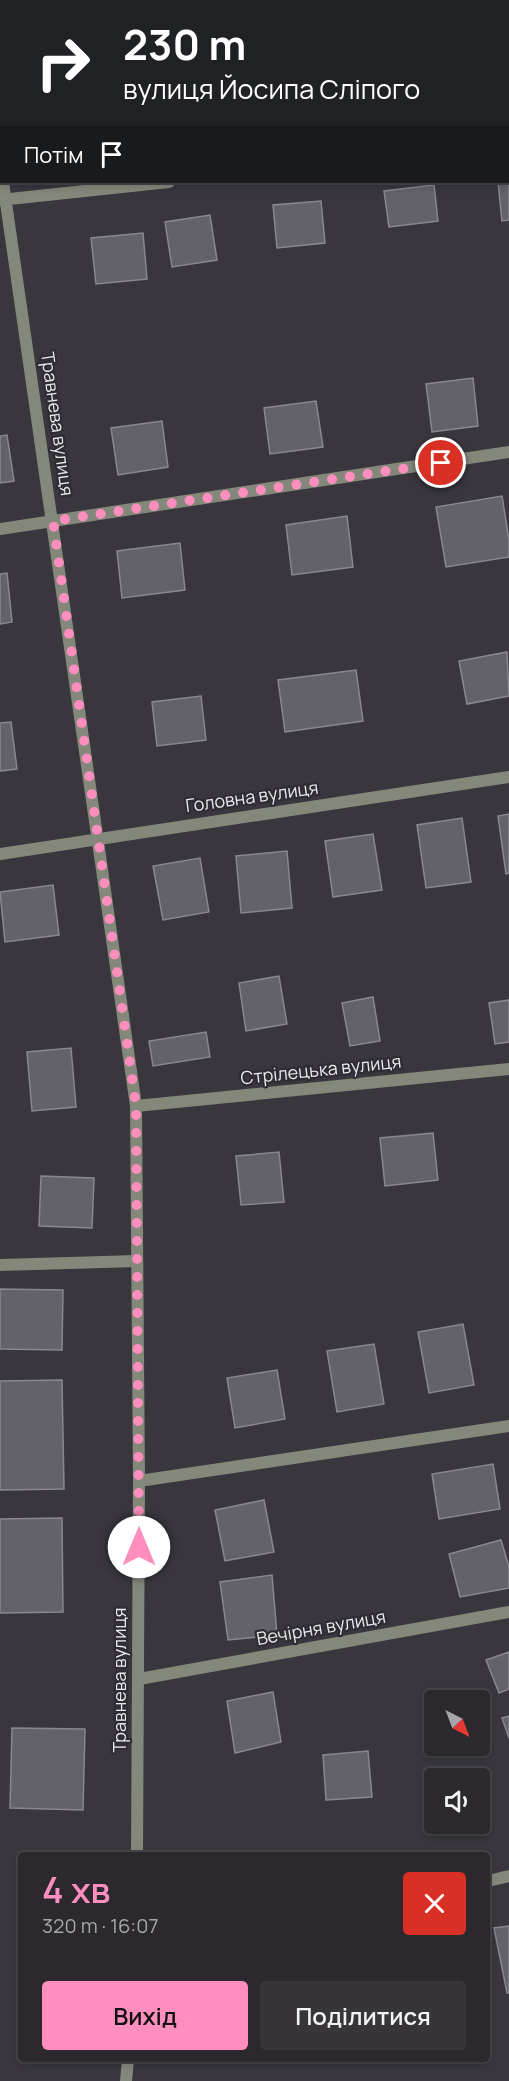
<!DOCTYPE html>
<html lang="uk">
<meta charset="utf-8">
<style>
:root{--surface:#2b282e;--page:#37343a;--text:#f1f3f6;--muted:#a6a6aa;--line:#47444a;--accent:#fe8ebd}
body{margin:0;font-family:Manrope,sans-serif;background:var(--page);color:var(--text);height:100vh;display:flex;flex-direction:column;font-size:22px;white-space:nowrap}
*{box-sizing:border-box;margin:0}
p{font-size:20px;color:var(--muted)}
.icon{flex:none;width:33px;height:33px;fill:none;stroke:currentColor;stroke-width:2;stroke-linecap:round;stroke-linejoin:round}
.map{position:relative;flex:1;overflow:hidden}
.panel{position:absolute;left:18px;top:1852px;width:472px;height:210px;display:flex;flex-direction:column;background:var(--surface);border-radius:6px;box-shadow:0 3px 9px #0003,0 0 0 2px var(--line)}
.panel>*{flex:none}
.top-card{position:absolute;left:0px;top:0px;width:510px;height:183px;box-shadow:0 3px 9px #0003,0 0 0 2px var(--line);background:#202124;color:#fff;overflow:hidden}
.needle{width:39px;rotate:138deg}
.buttons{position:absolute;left:424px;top:1690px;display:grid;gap:12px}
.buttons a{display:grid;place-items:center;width:66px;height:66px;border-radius:6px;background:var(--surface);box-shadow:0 3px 9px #0003,0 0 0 2px var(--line);font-size:30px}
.pin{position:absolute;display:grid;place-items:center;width:51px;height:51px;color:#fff;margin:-26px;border:3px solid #fff;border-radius:50%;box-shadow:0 2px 6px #0007}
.me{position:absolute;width:66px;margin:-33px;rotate:0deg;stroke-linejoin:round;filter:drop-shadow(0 0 4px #0008)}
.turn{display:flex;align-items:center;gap:21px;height:126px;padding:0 24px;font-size:27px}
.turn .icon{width:78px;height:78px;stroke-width:2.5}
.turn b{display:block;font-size:42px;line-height:51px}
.then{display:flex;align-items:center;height:57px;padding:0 24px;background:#0003;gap:12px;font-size:22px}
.round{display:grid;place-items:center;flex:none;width:63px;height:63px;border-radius:6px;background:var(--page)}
.overview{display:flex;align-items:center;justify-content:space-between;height:102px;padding:0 24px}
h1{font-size:36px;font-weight:600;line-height:45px;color:var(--accent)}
.primary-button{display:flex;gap:12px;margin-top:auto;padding:12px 24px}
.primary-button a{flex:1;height:69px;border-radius:6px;background:var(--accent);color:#111;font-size:24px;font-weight:600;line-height:69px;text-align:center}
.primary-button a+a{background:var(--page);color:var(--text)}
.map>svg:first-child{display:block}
.building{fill:#636169;stroke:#8a8790;stroke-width:1.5}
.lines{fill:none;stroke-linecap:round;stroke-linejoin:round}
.service{stroke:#84887b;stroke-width:12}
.minor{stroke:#84887b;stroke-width:12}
.route{stroke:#fe8ebd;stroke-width:10;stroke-dasharray:0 18}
.labels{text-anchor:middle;stroke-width:4.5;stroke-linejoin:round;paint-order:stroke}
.street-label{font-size:18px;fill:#e9e8ec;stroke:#2f2c33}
</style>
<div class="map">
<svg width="509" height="2081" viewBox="0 0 509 2081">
<rect width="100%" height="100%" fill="#39363e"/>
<path class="building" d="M215 0H249V2H215Z
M324 0H369L370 2H325Z
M509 175V220L502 221 498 182H508Z
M434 185 438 221 389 227 384 191Z
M321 201 325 243 277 248 273 205Z
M210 215 217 260 172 267 165 222Z
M143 233 147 279 96 284 91 238Z
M473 378 478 426 432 432 426 384Z
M316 401 323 447 270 454 264 408Z
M162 421 168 467 118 475 111 428Z
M7 435 14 481 0 483V436Z
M502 496 509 540V557L446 567 436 507Z
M347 516 353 567 292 575 286 525Z
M180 543 185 590 122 598 117 551Z
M7 573 12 622 0 624V574Z
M507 652 509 696 467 704 459 661Z
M356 670 363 721 285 732 278 680Z
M201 696 206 740 157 746 152 702Z
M11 722 17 769 0 771V723Z
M509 814V873L506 874 498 816Z
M462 818 471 882 426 888 417 825Z
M373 834 382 890 333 897 325 841Z
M287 851 292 908 241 913 236 856Z
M200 858 209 912 163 920 153 866Z
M53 885 59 935 5 942 0 892Z
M279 976 287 1024 246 1031 239 983Z
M373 997 380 1041 350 1046 342 1003Z
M509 1000V1042L495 1044 489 1003Z
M206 1032 210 1057 153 1066 149 1041Z
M71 1048 76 1107 32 1111 27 1052Z
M433 1133 438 1180 385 1186 380 1138Z
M279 1152 284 1202 241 1205 236 1156Z
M41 1176 94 1178 92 1228 39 1226Z
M0 1289 63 1290 62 1350 0 1349Z
M463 1324 474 1385 429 1393 418 1332Z
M374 1344 384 1404 337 1412 327 1351Z
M277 1370 285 1419 235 1428 227 1378Z
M62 1380 64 1489 0 1490V1381Z
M493 1464 500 1509 439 1519 432 1474Z
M264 1500 274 1552 225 1561 215 1510Z
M62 1518 63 1612 0 1613V1519Z
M501 1540 509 1567V1588L460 1597 449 1554Z
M272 1575 277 1635 228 1640 220 1582Z
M509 1652V1689L499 1693 486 1660Z
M273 1692 281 1742 235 1753 227 1701Z
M509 1716V1738L502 1718Z
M12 1728 85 1729 83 1810 10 1808Z
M368 1751 372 1797 326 1800 323 1755Z
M509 1926V1993H507L494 1928Z"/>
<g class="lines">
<path class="service" d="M0 1265 137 1261"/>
<path class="minor" d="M287 0V2
M508 137H509
M0 155 2 167
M3 182 136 1106 139 1481 137 1856
M0 200 169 182
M0 529 509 452
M0 854 509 777
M136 1106 509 1069
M139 1481 509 1426
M139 1679 509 1612
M488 1881 509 1876
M126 2081 128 2060"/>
</g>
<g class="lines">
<path class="route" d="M139 1547 136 1106 53 521 441 463"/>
</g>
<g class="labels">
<g class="street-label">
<text transform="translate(57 424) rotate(82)" y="6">Травнева вулиця</text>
<text transform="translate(252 797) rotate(-8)" y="6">Головна вулиця</text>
<text transform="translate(321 1070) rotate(-6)" y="6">Стрілецька вулиця</text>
<text transform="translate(321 1628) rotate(-10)" y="6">Вечірня вулиця</text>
<text transform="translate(120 1680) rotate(-90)" y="6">Травнева вулиця</text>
</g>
</g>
</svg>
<div class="buttons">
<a><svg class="needle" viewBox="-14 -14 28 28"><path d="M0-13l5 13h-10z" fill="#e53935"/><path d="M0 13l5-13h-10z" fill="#a6a6aa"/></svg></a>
<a><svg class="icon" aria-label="sound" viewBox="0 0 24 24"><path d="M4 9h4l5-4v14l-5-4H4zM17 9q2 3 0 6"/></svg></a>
</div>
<div class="pin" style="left:441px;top:463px;background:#d93025"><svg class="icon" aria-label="arrive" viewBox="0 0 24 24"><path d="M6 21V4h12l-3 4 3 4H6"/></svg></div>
<svg class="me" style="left:139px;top:1547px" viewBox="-20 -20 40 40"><circle r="19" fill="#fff"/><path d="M0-13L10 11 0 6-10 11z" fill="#fe8ebd"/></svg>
<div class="top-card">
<div class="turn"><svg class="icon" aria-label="right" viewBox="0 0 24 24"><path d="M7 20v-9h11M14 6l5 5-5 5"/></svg><div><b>230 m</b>вулиця Йосипа Сліпого</div></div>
<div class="then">Потім<svg class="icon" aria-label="arrive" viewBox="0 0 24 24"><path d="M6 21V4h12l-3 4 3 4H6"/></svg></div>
</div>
<section class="panel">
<div class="overview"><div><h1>4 хв</h1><p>320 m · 16:07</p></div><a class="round" style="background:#d93025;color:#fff"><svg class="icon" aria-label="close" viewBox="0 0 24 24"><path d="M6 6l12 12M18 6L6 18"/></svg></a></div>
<div class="primary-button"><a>Вихід</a><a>Поділитися</a></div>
</section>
</div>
